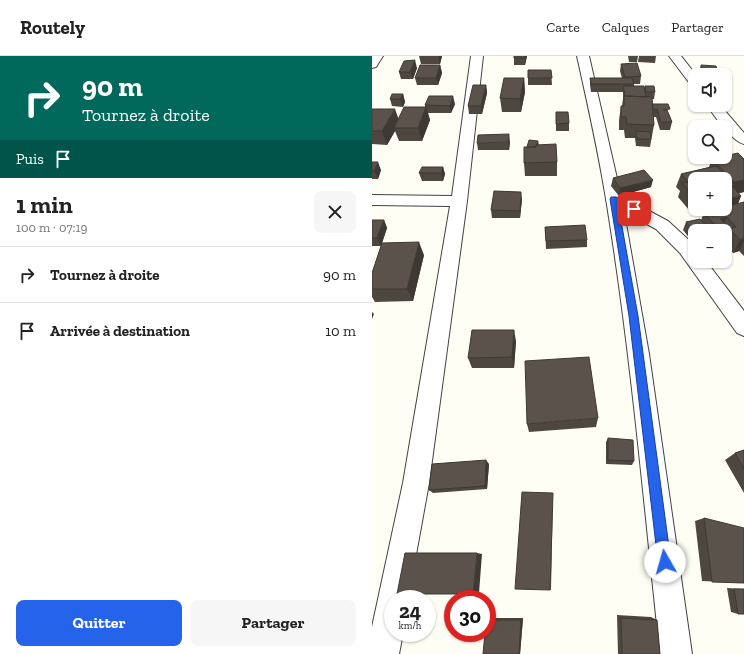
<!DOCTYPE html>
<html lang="fr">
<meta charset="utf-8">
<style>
:root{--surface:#fff;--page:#f6f6f6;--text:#222;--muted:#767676;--line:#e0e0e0;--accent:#2563eb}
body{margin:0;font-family:"Zilla Slab",serif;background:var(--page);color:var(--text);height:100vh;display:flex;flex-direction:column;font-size:15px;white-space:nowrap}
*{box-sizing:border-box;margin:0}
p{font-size:13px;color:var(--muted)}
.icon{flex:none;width:22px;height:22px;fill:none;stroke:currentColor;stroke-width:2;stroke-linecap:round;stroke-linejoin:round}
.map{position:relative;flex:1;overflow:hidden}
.drawer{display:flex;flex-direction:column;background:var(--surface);width:372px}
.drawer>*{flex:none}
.guide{background:#00695c;color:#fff;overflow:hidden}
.tools{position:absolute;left:316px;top:12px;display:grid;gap:8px}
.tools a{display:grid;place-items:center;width:44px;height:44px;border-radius:8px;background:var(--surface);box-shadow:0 1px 3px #0004;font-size:20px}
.speed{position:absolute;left:12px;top:534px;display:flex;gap:8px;font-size:20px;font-weight:700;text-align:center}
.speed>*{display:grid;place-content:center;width:52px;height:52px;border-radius:50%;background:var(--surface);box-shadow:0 1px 3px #0004;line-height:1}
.speed small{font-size:10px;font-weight:400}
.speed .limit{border:6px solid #d22;background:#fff;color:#111}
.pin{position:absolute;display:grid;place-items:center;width:34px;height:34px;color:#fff;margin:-17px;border-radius:8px;box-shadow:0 2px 6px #0006}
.me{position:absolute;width:44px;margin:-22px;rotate:353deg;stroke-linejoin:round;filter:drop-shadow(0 0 3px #0008)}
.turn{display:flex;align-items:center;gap:14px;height:84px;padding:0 16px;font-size:18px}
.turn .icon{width:52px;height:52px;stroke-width:2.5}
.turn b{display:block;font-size:28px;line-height:34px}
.then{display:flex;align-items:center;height:38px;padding:0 16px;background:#0003;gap:8px;font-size:15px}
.round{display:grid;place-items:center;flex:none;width:42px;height:42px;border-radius:8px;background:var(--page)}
.headline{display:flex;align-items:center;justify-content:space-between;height:68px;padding:0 16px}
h1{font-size:24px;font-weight:700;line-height:30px}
.primary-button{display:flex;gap:8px;margin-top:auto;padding:8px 16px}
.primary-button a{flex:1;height:46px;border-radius:8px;background:var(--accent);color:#fff;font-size:16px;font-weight:700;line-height:46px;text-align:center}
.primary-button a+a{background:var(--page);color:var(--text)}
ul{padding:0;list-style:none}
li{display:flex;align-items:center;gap:12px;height:56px;padding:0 16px;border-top:1px solid var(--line)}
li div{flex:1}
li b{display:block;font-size:15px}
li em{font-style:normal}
header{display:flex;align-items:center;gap:24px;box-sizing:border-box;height:56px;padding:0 20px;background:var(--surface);border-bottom:1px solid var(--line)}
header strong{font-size:19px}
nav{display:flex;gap:22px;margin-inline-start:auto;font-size:14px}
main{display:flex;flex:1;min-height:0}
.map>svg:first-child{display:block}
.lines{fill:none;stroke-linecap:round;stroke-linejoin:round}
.minor-casing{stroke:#434343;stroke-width:2}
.minor{fill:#fff;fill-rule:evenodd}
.wall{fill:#4d4740}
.shaded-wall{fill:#3f3934}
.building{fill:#5a524b;stroke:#3f3934}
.route{fill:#2563eb;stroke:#184099}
</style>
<header>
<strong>Routely</strong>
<nav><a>Carte</a><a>Calques</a><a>Partager</a></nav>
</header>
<main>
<section class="drawer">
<div class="guide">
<div class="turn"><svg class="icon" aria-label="right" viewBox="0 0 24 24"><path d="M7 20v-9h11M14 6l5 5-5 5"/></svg><div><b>90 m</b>Tournez à droite</div></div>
<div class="then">Puis<svg class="icon" aria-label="arrive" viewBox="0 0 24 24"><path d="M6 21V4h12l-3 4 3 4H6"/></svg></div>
</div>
<div class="headline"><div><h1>1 min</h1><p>100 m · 07:19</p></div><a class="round"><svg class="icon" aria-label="close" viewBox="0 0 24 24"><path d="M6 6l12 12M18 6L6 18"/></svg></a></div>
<ul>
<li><svg class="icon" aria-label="right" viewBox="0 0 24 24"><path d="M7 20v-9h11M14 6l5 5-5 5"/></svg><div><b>Tournez à droite</b></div><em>90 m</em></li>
<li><svg class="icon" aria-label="arrive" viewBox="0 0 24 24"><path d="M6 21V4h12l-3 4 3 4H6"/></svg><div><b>Arrivée à destination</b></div><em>10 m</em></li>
</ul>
<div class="primary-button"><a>Quitter</a><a>Partager</a></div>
</section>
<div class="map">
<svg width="372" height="598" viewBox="0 0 372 598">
<rect width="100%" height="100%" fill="#fffef4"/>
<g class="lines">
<defs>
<path id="minor" d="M0 0H11L4 11 0 12Z
M99 0H111L95 145 57 427 36 543H21V577H31L27 598H0V571L31 427 78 150 0 149V139L80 140Z
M205 0H217L249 140 296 165 320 187 323 191V205H334L372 255V280L365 277 308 197 284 173 252 156 277 298 320 598H288C272 448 259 298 235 149 227 99 216 49 205 0Z
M297 0H309L324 19 323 30 319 29Z
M335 49H348L372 77V88C360 85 342 60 335 49Z"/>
</defs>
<use href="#minor" class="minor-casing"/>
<use href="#minor" class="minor"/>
</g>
<path class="wall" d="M47 0H70L68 8H49Z
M142 0H155L153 9H142Z
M256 0H266L265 6H257Z
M267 0H284L283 7 266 6Z
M249 8 269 20 268 28H262V30L273 33V30L283 36 282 43H280V48L297 58 300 66 298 74H288L284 61H281L282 69 278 91 264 90 263 82H253L252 74H247V64L249 50H250L251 43V36H219L218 29V22H250L248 15Z
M68 9 70 17 66 29H45L43 22Z
M329 9 346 17 345 19H328L327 16Z
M45 12 41 23H29L27 16Z
M179 14 180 29H156V22Z
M152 22 153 36 149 56H130L128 42Z
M114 29 115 37 110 58H97L96 50Z
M31 38 33 46 31 51 20 50 18 43Z
M83 48 79 57H56L58 64 50 85H27L23 75 15 89 0 88V53L26 63 53 51V49Z
M184 56 197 67V75H184Z
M166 85 167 89 185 106V120H153L152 107 155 91Z
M138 86 137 94H106L105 87Z
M340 103H372V136L367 137 369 140 366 148 372 146V200L367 195 361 197 353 188V183L354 181 353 175H323V189L311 174 314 166 329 164 332 157 337 156 334 153H353V123H323V152L317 154 306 141 308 135 304 131 309 118 337 111Z
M0 106 9 114 6 123H0Z
M71 111 73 118 71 125H50L47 117Z
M241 122 279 131 247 140 239 130Z
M150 143 148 162H120L119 154Z
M0 164H12L15 172 9 190H0Z
M173 171 215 184V191L174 193Z
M52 199 41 245 3 246 0 241V217Z
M144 285 142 312H100L96 302Z
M226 362 224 371 157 376 155 368Z
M236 382 262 405 260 409 234 408V386Z
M372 394V437L353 404 363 397Z
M117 408 115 433 61 437 57 434Z
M332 462 372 527 330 525 323 465Z
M355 532 372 533V558H366L359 556Z
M245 559 279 561 285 564 288 598H246Z
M117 562H151L148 598H111L115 577V563Z"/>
<path class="shaded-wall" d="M66 0H70L68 8Z
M153 0H155L153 9Z
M43 4 45 12 41 23 38 16Z
M68 9 70 17 66 29 64 22Z
M152 22 153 36 149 56 148 43Z
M114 29 115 37 110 58 109 50Z
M31 38 33 46 31 51 28 43Z
M81 40 83 48 79 57 78 50Z
M54 51 58 64 50 85 46 72Z
M23 53 28 67 22 72 23 75 15 89 10 75Z
M137 78 138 86 137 94 136 86Z
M6 106 9 114 6 123 2 115Z
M71 111 73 118 71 125 69 117Z
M281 124 279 131 247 140 248 132Z
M372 124V136L358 139 360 130 362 126Z
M149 136 150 143 148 162V155Z
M321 140H323V152L317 154Z
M369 140 363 154 340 159 342 153H353V144Z
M355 161 349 175 348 163Z
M12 164 15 172 9 190 5 182Z
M358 173 353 182V175H351Z
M372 182V185L367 195 361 197 368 184Z
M47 186 52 199 41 245 35 233Z
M0 256 2 258 0 263Z
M142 274 144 285 142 312 140 301Z
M114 404 117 408 115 433 113 430Z
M181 437 179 533 178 534Z
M105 497 110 498 107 537 101 538Z
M151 562 148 598H147L149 564Z"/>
<path class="building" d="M142 0H153V2H142Z
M43 4 38 16H27L32 5Z
M265 7 269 20 253 21 249 8Z
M48 9H68L64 22H43Z
M329 9 344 10 346 17 330 16Z
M156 14H179L180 22H156Z
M132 22H152L148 43 128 42Z
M218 22H260L262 28H219Z
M101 29H114L109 50H96Z
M251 30H272L274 41 253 40Z
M273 30H282L283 36H274Z
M20 38H31L28 43H18Z
M57 40H81L78 50 53 49Z
M252 40 280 41 282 69 255 68 254 61H249V50H252Z
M280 48H296L298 53 291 54H295L300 66H289L285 53 281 54Z
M32 51H54L46 72H22Z
M0 53H23L10 75H0Z
M184 56H196L197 67 184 68Z
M264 75 278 76 279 83H265Z
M137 78 136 86 105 87 106 79Z
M157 84 166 85 165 89H164V91H155Z
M184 88 185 106 152 107V91H164V89Z
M366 97 372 103V124L362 126 340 103 349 101H353V100Z
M0 106H6L2 115H0Z
M344 110 363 129 360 130 369 140 353 144V123H323V140H321L310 127 316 126 309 118Z
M50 111H71L69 117H47Z
M272 114 281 124 248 132 241 122Z
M122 135 149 136 148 155 119 154Z
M372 146V182L368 184 358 173 364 171 355 161 348 163 358 173 349 175 332 157 347 153H353V151Z
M328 163 339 175H323V177L314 166Z
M0 164H12L5 182H0Z
M213 169 215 184 174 185 173 171Z
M47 186 35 233H0V217L10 187Z
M100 274H142L140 301 96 302Z
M217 301 226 362 155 368 153 305Z
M236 382 261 384 262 405 236 404Z
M372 394V413L363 397Z
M114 404 113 430 57 434 60 408Z
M150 436 181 437 178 534 143 533Z
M332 462 372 472V527L340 526Z
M33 497H105L101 538H25Z
M362 533H372V558H366Z
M249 562 285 564 288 598H250Z
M115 564H149L147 598H111L113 577H115Z"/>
<path class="route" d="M239 141H244L265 153 264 155H259L246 148 266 260 299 506 297 510 293 512 288 510 286 506 257 260 238 143Z"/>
</svg>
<div class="tools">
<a><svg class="icon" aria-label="sound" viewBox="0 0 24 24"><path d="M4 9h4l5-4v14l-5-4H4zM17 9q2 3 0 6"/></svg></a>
<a><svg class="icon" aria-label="search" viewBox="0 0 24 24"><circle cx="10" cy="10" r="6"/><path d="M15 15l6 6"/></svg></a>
<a>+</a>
<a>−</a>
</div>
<div class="speed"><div>24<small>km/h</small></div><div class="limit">30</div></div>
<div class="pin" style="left:262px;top:153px;background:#d93025"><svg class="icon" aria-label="arrive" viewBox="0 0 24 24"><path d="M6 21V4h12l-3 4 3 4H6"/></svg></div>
<svg class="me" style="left:293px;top:506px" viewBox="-20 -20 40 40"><circle r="19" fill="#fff"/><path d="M0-13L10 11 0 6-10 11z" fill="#2563eb"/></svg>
</div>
</main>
